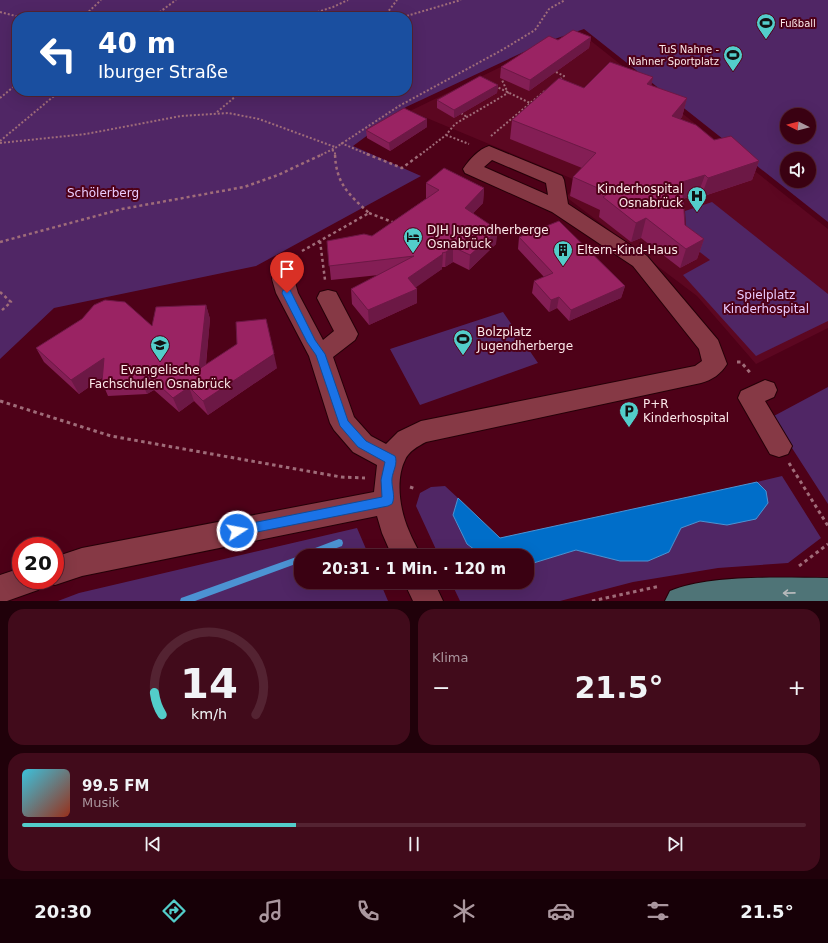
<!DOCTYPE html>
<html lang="de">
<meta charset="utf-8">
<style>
:root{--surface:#3a0112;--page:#410b1b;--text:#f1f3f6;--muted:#ab979f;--line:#542332;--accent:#53cdca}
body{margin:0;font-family:"DejaVu Sans",sans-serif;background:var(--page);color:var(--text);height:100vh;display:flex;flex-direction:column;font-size:15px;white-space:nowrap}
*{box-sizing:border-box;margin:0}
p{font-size:13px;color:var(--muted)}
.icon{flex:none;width:22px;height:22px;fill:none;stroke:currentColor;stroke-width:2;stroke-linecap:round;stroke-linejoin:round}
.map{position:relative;height:601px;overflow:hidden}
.drawer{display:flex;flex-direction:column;gap:8px;padding:8px;background:#20010a;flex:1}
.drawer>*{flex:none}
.top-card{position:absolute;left:12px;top:12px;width:400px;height:84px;border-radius:16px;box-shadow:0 4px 16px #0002,0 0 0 1px var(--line);background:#1a4fa0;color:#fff;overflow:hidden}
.needle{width:26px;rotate:276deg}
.tools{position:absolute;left:780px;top:108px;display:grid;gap:8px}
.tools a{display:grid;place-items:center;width:36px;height:36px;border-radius:50%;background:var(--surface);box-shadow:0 4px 16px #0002,0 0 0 1px var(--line);font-size:20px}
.speed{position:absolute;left:12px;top:537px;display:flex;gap:8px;font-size:20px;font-weight:700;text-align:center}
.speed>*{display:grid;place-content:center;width:52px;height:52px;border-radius:50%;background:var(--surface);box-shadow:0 4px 16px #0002,0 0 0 1px var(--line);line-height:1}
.speed .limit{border:6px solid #d22;background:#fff;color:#111}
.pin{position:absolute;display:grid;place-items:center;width:34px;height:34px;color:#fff;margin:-41px -17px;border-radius:50% 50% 50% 0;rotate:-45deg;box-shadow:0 0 4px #0007}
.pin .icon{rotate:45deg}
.me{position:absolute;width:44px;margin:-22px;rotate:79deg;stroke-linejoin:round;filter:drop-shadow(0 0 3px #0008)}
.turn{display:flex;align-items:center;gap:14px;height:84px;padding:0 20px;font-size:18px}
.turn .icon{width:52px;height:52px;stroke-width:2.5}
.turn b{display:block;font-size:28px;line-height:34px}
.big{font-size:30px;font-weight:700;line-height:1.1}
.drawer .tile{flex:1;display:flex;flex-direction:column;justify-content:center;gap:6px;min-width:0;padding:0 14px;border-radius:16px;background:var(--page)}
.drawer .dial{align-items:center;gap:0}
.dial svg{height:104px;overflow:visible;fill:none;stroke:var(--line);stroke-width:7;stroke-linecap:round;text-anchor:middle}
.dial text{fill:var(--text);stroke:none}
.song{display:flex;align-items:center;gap:12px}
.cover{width:48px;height:48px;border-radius:6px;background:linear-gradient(135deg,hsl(190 70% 55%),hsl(10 70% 35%))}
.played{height:4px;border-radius:2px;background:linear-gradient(90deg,var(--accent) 35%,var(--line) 35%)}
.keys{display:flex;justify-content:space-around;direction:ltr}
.heat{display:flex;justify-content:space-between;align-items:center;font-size:22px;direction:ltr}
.drawer .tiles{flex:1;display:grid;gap:8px;grid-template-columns:1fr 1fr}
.tile:last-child{grid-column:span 2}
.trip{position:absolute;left:294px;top:549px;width:240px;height:40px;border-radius:16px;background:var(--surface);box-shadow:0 4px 16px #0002,0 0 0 1px var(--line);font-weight:700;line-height:40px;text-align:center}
.tabs{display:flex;height:64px;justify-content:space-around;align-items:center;background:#170007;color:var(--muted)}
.tabs .icon{width:28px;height:28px}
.tabs .selected{color:var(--accent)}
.tabs b{font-size:18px;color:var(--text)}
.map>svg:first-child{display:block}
.built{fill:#5c0721}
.green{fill:#502665;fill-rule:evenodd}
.water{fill:#006ec9;stroke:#4c93d3}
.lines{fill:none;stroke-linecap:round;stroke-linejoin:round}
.stream{fill:#4c93d3;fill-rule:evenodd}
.minor-casing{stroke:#250108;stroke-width:2}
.major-casing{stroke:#250108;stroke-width:2}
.path-far2{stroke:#9f6c79;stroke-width:2;stroke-dasharray:2 2;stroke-linecap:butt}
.path-far1{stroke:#9f6c79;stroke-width:2.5;stroke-dasharray:3 3;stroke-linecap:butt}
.path{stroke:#9f6c79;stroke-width:3;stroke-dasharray:3.5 3.5;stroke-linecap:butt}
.minor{fill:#863945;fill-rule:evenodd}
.major{fill:#4f7477;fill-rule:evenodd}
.wall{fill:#841e55}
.shaded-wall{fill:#6c1845}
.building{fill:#9a2363;stroke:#6c1845}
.oneway{stroke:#b7babc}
.route{fill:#1a73e8;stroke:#114b97}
.labels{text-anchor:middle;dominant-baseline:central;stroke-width:4;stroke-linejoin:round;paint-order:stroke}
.far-poi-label{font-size:10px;fill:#fce8ea;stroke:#4e0118;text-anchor:start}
.poi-label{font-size:12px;fill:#fce8ea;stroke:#4e0118;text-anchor:start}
.park-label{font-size:12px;fill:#ebcbfe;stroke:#4e0118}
</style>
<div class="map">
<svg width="828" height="601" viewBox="0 0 828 601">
<rect width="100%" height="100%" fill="#4e0118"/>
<path class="built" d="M581,33l247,196v99l-72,36 -59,-68 -131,-99 14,-15 -170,-71 136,-66z"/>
<path class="green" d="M0,0h828v222l-244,-193 -41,14 -137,64 -53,39 68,30 -165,90 -202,42 -54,51zM17,17h390v74h-390zM787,115h22v22h-22zM787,159h22v22h-22z
M712,202l116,92v27l-72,35 -73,-81 27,-15 -23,-18 -2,-31z
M503,312l35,51 -118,42 -30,-56z
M828,387v117l-56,-87z
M782,476l39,62 -33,25 -70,5 -85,14 -73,19h-100l-9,-19h76v-17l49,-15 44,11 49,-9 12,-24 19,-7 27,4 39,-34 -9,-9z
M445,486l13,12 -5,17 14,29 16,12h-44l-23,-50 4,-13 11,-6z
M357,528l12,28h-68v26h79l8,19h-330l21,-8z"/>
<path class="water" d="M757,482l9,9 2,12 -12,16 -29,6 -27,-4 -19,7 -12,24 -21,9h-28l-44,-11 -49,15v-9h-44l-16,-12 -14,-29 5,-17 42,40z"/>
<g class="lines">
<path class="stream" d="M339,539l3,1 1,3 -1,3 -27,10h-14v6l-106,39h-15l1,-3 3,-1 118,-42v-2z"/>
<defs>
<path id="minor" d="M489,146l73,30 2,4 4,24 79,52 71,84 9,24c-6,10 -15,16 -26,19l-275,59c-8,4 -18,10 -21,18 -10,20 -5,51 4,71 3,8 8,16 12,25h-29l-10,-23 -5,-17 -295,60 -27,9 -10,-4 10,-1v-23l27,-9 292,-56 3,-27 -24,-13 -19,-22 -4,-7 -21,-67 -33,-63 -4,-14 4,-16 4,-5 7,-2 7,2 4,5 -4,16 4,14 25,47 11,-9 -17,-33 3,-6 8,-2 8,2 22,42 -3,6 -22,17 21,60 17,19 15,8 12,-12 23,-11 274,-55 7,-5 -3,-12 -66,-83 -81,-54 -87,-39 -2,-4c6,-9 16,-20 26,-23zM492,160l54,23 2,12 -64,-28z
M765,380l9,3 3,7 -3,7 -9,4 27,45 -4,8 -9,3 -9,-3 -32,-56 3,-7z
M21,568v12h22l-5,10 -31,11h-7v-26z
M404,582h30l9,19h-30z"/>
<path id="major" d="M828,578v23h-163l5,-10c41,-17 112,-13 158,-13z"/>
</defs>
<use href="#minor" class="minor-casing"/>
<use href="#major" class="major-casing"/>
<path class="path-far2" d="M0,12l20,5
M83,17l18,-17
M153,17l23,-17
M302,17l31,-10 15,-7
M384,17l13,-17
M403,17l58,-17
M556,72l8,4 -6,5
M495,86l35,17
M0,98l17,-14
M217,112l25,-21
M461,113l6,4
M446,135l23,9
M491,136l55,-46
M0,141l60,-50
M0,143l86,-9 95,-18 47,-3 31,6 76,28
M341,143l28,12
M332,150l3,2v3
M321,155l14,-7 64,-42 103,-56 33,-20 14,-21 16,-9
M420,155l26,-20 9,-11 53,-31 -6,-13"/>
<path class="path-far1" d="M367,154l35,14 19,-14
M369,213l26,10
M320,241l5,39
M0,242l122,-33 122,-22 34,-12 45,-21
M302,251l67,-38c-21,-19 -33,-30 -34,-59
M0,292l11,10 -11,10"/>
<path class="path" d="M737,362h4l11,13
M0,401l111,35 230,41 24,1
M789,463l39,63
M410,487l6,2
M799,566l29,-22
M592,601l68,-15"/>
<use href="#minor" class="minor"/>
<use href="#major" class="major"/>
</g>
<path class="wall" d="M591,37l-2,11 -60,43 -29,-13 1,-11z
M653,77l-2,9 36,12 -5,19 -2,2 34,21 45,21 -7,19 -51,17 -3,-3 -15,5 2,26 19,14 -7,20 -17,9 -39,-30 -10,4 -32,-25 1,-7 -30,-14 3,-19 9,-9 -72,-29 2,-19 72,-32z
M498,85l-1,8 -43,25 -17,-10v-8z
M427,127l-37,24 -23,-13 -1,-8z
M426,183l58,5 -1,15 -10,10 23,31 -27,26 -16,-8 -8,5h-3v2l-27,18 2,2v14l-48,22 -17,-21 -1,-15 28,-14 -48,5 -4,-39 45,-5 55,-38h-1z
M519,237l106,49 -4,12 -52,23 -12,-13 -8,4 -17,-19 2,-12 10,-4 -26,-28z
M206,305l4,14 -4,46 71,3 -69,47 -14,-14 -15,11 -25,-22 -7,4 -39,2 -6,-14v-4l-23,16 -35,-32 -8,-14 46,-29 70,7z"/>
<path class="shaded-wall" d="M591,37l-2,11 -60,43 1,-11z
M653,77l-4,19 -2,-12z
M498,85l-1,8 -43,25v-8z
M687,98l-5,19 -15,18 5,-19z
M427,119v8l-37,24 -1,-8z
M759,161l-7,19 -51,17 7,-19z
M705,175l-7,19 -22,7 6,-19z
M484,188l-1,15 -19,20 1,-15z
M646,218l-5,20 -10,4 5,-19z
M498,230l-2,14 -27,26 1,-15z
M704,239l-7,20 -17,9 6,-19z
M453,247v15l-8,5 1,-15z
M443,254l-1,15 -34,24v-15z
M625,286l-4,12 -52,23 2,-11z
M417,289v14l-48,22 -1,-15z
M559,297l-2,11 -8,4 2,-12z
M206,305l4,14 -6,64 -5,-14z
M274,354l3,14 -69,47 -5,-14z
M104,358l6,14 -31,22 -8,-14z
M148,375l6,15 -7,4 -6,-14z
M189,387l5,14 -15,11 -6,-14z"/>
<path class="building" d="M573,30l18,7 -61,43 -29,-13 48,-31 9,4z
M610,62l43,15 -6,7 40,14 -15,18 24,9 18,15 17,-4 28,25 -51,17 -3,-3 -23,7 3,43 19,14 -18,10 -40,-31 -10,5 -33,-26 6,-4 -36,-16 23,-24 -84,-33 47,-42 25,10z
M480,76l18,9 -44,25 -17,-10z
M404,108l23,11 -38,24 -23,-13z
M444,168l40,20 -19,20 33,22 -28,25 -17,-8 -7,5 -4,1 1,1 -35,24 9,11 -49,21 -17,-21 63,-33 -85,10 -2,-25 37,-7 8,2 67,-46 -13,-7z
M559,221l66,65 -54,24 -12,-13 -8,3 -17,-19 19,-8 -34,-36z
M105,300l20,2 27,24 4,-19 50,-2 -7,64 38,-25 -1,-22 30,-3 8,35 -71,47 -14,-14 -16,11 -25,-23 -7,5 -39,2 2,-24 -33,22 -35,-32 46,-29 12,-14z"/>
<defs><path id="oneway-shaft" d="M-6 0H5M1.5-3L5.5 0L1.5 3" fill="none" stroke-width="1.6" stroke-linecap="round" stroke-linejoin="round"/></defs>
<use class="oneway" href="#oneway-shaft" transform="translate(789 593) rotate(179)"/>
<path class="route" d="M283,290h7l25,50 10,14 23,67 18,20 29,15c3,7 -2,15 -3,22 -1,9 4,18 0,26l-4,2 -151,30 -4,-1 -1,-4 1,-4 4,-1 145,-29 -1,-17 4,-18 -27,-15 -18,-21 -24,-71 -9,-13 -25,-49z"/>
<defs>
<symbol id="stadium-pin" viewBox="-11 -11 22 30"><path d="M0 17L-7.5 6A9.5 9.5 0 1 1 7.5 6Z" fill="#53cdca" stroke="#4e0118"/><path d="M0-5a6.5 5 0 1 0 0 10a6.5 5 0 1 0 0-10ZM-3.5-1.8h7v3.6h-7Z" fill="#111"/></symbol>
<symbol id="hospital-pin" viewBox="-11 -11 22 30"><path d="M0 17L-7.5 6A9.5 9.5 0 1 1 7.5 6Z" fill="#53cdca" stroke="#4e0118"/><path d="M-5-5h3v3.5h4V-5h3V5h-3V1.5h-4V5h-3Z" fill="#111"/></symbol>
<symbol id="hotel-pin" viewBox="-11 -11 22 30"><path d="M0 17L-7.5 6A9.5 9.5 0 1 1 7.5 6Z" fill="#53cdca" stroke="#4e0118"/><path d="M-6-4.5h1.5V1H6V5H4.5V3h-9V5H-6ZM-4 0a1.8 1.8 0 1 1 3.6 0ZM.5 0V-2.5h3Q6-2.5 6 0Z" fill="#111"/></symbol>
<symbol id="building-pin" viewBox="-11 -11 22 30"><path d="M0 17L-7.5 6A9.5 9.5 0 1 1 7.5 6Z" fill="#53cdca" stroke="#4e0118"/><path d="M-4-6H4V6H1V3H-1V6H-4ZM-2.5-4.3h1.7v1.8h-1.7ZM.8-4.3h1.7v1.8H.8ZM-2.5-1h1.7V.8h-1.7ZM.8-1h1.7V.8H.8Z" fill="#111"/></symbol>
<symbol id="school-pin" viewBox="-11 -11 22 30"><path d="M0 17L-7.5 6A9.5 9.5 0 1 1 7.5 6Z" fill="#53cdca" stroke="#4e0118"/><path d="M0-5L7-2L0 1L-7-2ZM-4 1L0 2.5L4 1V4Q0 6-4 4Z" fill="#111"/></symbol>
<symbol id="parking-pin" viewBox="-11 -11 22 30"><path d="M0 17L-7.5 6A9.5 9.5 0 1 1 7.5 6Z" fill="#53cdca" stroke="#4e0118"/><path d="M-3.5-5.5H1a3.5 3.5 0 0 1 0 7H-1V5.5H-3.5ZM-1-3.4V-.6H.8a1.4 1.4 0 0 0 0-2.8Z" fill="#111"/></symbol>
</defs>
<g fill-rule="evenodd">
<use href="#stadium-pin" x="755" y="12" width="22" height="30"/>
<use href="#stadium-pin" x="722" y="44" width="22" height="30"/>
<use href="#hospital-pin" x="686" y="185" width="22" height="30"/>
<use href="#hotel-pin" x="402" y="226" width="22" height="30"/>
<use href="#building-pin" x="552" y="239" width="22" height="30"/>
<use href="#stadium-pin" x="452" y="328" width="22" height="30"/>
<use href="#school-pin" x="149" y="334" width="22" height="30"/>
<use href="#parking-pin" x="618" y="400" width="22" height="30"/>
</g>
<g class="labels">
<g class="far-poi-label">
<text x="780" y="23">Fußball</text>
<text x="719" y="49" text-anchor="end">TuS Nahne -<tspan x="719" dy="12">Nahner Sportplatz</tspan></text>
</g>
<g class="poi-label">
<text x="683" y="189" text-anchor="end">Kinderhospital<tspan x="683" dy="14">Osnabrück</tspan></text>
<text x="427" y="230">DJH Jugendherberge<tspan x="427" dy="14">Osnabrück</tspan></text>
<text x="577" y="250">Eltern-Kind-Haus</text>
<text x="477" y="332">Bolzplatz<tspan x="477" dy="14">Jugendherberge</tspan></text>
<text x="160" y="370" text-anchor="middle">Evangelische<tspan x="160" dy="14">Fachschulen Osnabrück</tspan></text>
<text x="643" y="404">P+R<tspan x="643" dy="14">Kinderhospital</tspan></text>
</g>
<g class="park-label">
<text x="103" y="193">Schölerberg</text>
<text x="766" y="295">Spielplatz<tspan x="766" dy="14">Kinderhospital</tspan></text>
</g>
</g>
</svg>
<div class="tools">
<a><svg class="needle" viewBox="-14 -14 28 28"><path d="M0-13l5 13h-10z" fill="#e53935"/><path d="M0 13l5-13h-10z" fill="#ab979f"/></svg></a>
<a><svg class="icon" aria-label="sound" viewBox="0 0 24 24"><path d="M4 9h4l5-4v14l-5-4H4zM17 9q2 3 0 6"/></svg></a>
</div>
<div class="speed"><div class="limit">20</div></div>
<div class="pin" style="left:287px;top:293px;background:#d93025"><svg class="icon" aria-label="arrive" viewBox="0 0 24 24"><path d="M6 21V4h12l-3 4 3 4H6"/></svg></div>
<svg class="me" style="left:237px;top:531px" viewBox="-20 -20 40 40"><circle r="17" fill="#1a73e8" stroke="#fff" stroke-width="3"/><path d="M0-11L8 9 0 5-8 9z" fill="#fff"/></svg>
<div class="trip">20:31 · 1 Min. · 120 m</div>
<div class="top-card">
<div class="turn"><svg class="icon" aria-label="left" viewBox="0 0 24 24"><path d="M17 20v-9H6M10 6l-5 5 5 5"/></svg><div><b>40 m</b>Iburger Straße</div></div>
</div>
</div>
<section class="drawer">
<div class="tiles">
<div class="tile dial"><svg viewBox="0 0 100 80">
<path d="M14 69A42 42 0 1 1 86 69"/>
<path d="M14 69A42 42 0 0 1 8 52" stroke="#53cdca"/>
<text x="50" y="56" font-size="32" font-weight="700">14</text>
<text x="50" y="72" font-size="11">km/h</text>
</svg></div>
<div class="tile"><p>Klima</p>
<div class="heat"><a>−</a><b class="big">21.5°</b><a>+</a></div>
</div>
<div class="tile">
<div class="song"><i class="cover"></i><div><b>99.5 FM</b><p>Musik</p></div></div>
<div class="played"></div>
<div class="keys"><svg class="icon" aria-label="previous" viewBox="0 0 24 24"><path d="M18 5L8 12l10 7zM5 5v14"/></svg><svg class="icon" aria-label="pause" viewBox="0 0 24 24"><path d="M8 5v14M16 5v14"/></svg><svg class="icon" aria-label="next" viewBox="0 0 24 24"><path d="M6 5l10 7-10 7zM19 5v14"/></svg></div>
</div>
</div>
</section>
<nav class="tabs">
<b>20:30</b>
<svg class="icon selected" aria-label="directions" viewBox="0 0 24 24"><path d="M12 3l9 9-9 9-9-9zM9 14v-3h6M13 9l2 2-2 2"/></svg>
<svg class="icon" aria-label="music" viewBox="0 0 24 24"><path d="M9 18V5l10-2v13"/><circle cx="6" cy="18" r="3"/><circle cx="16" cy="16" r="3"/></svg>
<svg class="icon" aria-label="phone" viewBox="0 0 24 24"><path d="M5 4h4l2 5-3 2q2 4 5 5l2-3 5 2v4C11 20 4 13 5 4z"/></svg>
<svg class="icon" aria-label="climate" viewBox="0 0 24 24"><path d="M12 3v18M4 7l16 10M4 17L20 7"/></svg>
<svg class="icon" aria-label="car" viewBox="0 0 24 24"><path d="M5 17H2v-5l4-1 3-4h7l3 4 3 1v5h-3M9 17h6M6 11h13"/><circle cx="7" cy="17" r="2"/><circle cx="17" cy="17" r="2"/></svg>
<svg class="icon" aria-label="filters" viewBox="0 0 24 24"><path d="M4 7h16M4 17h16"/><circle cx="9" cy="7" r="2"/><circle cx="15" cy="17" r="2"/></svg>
<b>21.5°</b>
</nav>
